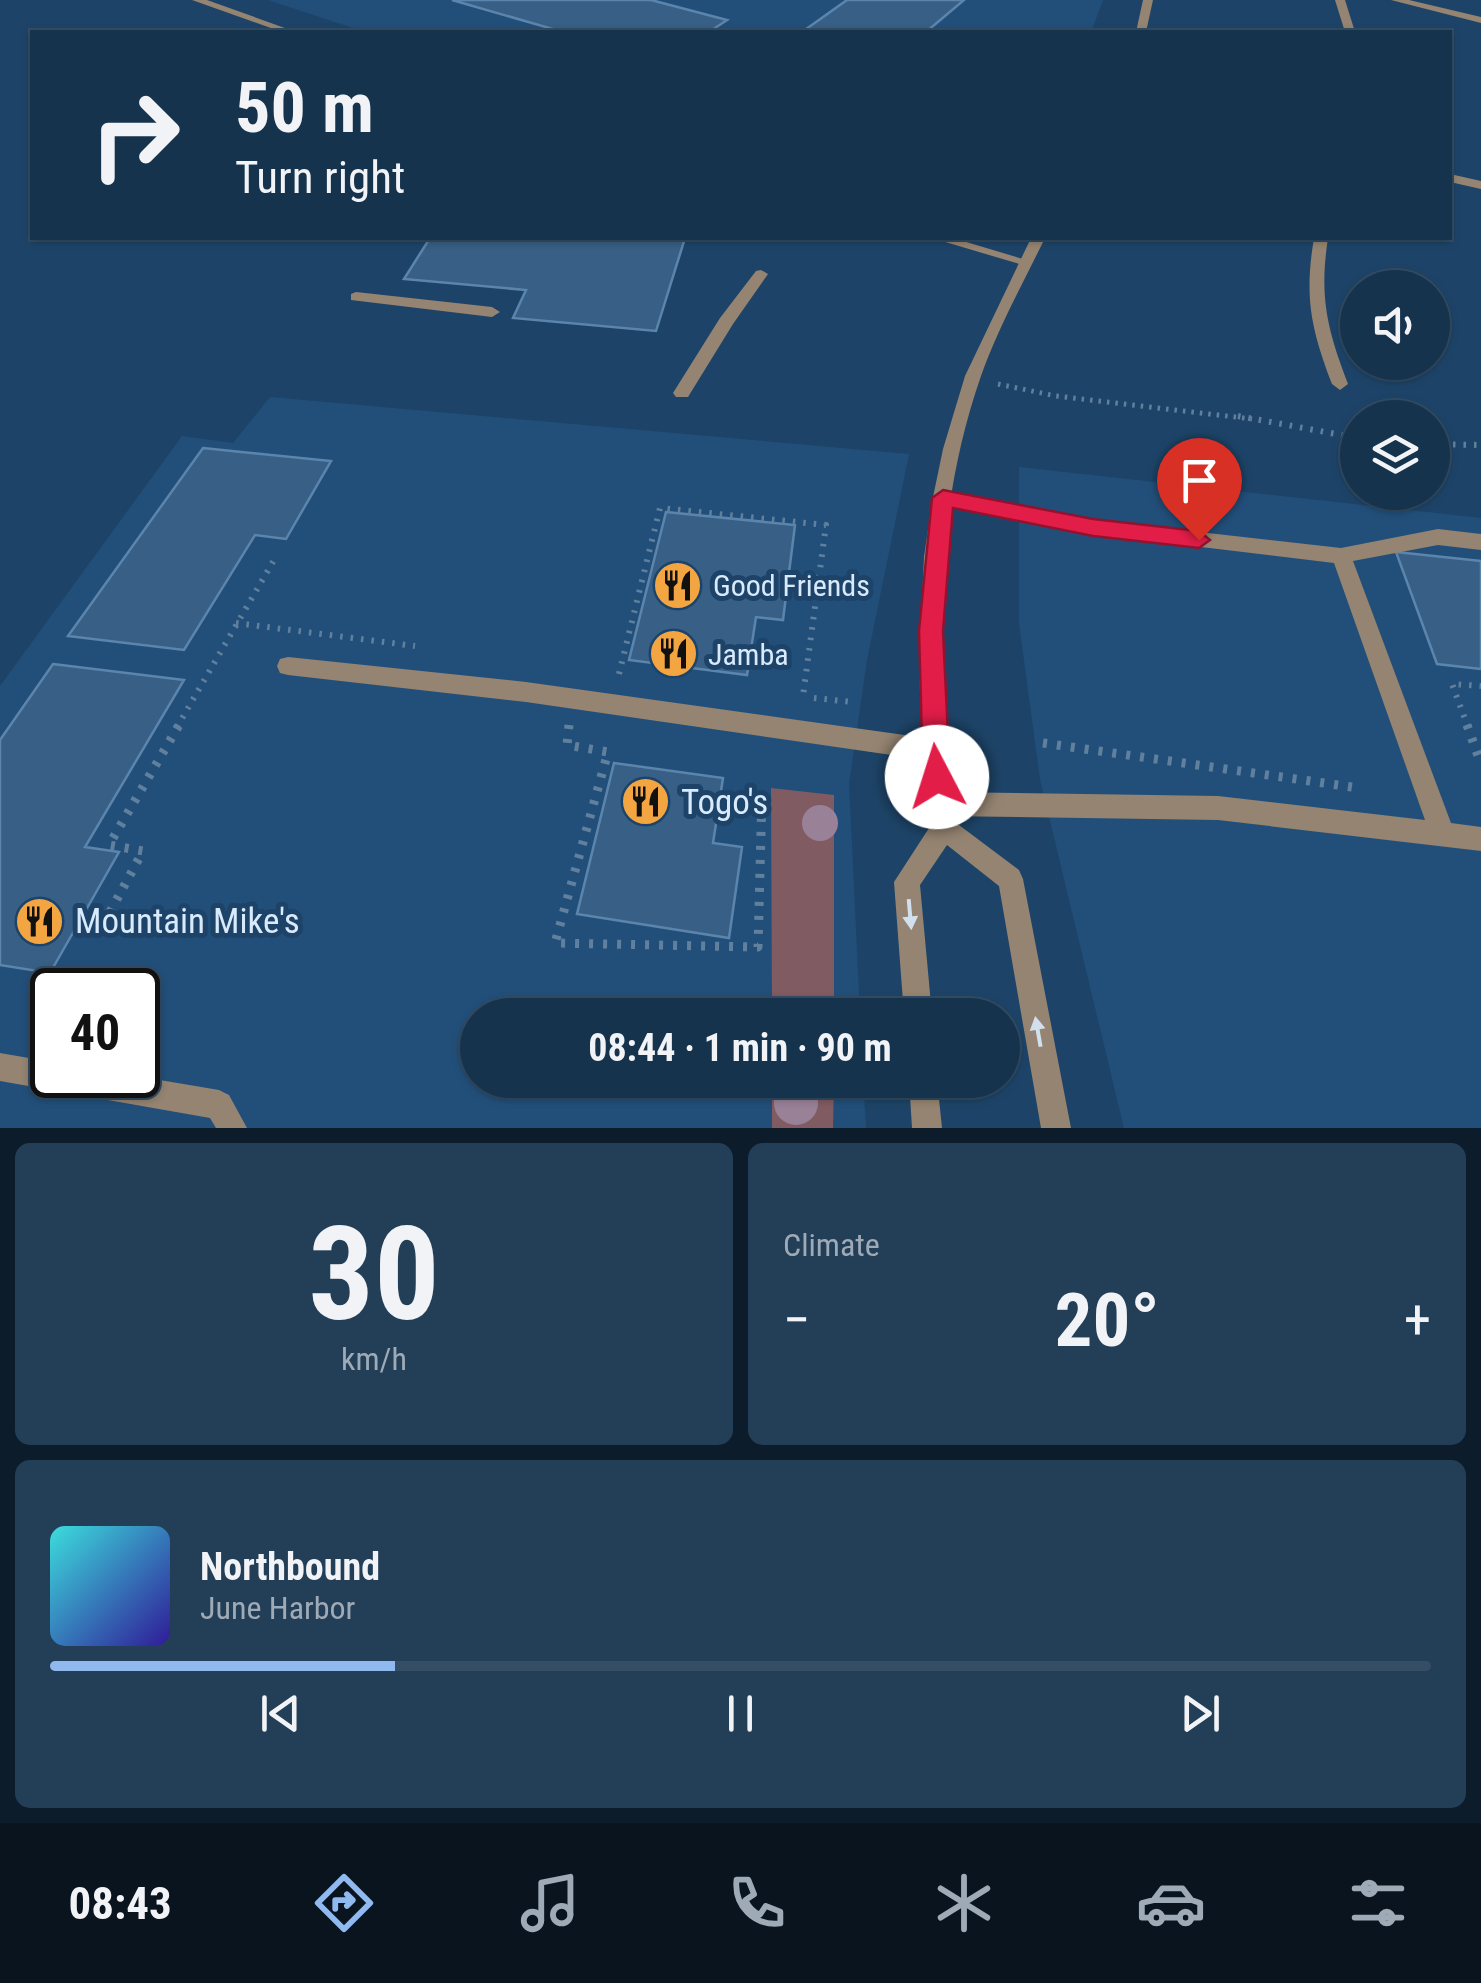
<!DOCTYPE html>
<meta charset="utf-8">
<style>
:root{--surface:#16334e;--page:#233f58;--text:#f1f3f6;--muted:#9eaab6;--line:#354e66;--accent:#90b9f0}
body{margin:0;font-family:"Roboto Condensed",sans-serif;background:var(--page);color:var(--text);height:100vh;display:flex;flex-direction:column;font-size:38px;white-space:nowrap}
*{box-sizing:border-box;margin:0}
p{font-size:32px;color:var(--muted)}
.icon{flex:none;width:55px;height:55px;fill:none;stroke:currentColor;stroke-width:2;stroke-linecap:round;stroke-linejoin:round}
.map{position:relative;height:1128px;overflow:hidden}
.details{display:flex;flex-direction:column;gap:15px;padding:15px;background:#0c1c2b;flex:1}
.details>*{flex:none}
.banner{position:absolute;left:30px;top:30px;width:1422px;height:210px;border-radius:0px;box-shadow:0 2px 8px #0004,0 0 0 2px var(--line);background:#16334e;color:var(--text);overflow:hidden}
.fabs{position:absolute;left:1340px;top:270px;display:grid;gap:20px}
.fabs a{display:grid;place-items:center;width:110px;height:110px;border-radius:50%;background:var(--surface);box-shadow:0 2px 8px #0004,0 0 0 2px var(--line);font-size:50px}
.speed{position:absolute;left:30px;top:968px;display:flex;gap:20px;font-size:50px;font-weight:700;text-align:center}
.speed>*{display:grid;place-content:center;width:130px;height:130px;border-radius:50%;background:var(--surface);box-shadow:0 2px 8px #0004,0 0 0 2px var(--line);line-height:1}
.speed .limit{border:5px solid #111;border-radius:15px;background:#fff;color:#111}
.pin{position:absolute;display:grid;place-items:center;width:85px;height:85px;color:#fff;margin:-102px -42px;border-radius:50% 50% 50% 0;rotate:-45deg;box-shadow:0 0 10px #0007}
.pin .icon{rotate:45deg}
.me{position:absolute;width:110px;margin:-55px;rotate:355deg;stroke-linejoin:round;filter:drop-shadow(0 0 8px #0008)}
.turn{display:flex;align-items:center;gap:35px;height:210px;padding:0 40px;font-size:45px}
.turn .icon{width:130px;height:130px;stroke-width:2.5}
.turn b{display:block;font-size:70px;line-height:85px}
.big{font-size:75px;font-weight:700;line-height:1.1}
.details .widget{flex:1;display:flex;flex-direction:column;justify-content:center;gap:15px;min-width:0;padding:0 35px;border-radius:15px;background:var(--page)}
.details .dial{align-items:center;gap:0}
.dial b{font-size:130px;line-height:1}
.song{display:flex;align-items:center;gap:30px}
.cover{width:120px;height:120px;border-radius:15px;background:linear-gradient(135deg,hsl(180 70% 55%),hsl(250 70% 35%))}
.played{height:10px;border-radius:5px;background:linear-gradient(90deg,var(--accent) 25%,var(--line) 25%)}
.keys{display:flex;justify-content:space-around;direction:ltr}
.heat{display:flex;justify-content:space-between;align-items:center;font-size:55px;direction:ltr}
.details .tiles{flex:1;display:grid;gap:15px;grid-template-columns:1fr 1fr}
.widget:last-child{grid-column:span 2}
.trip{position:absolute;left:460px;top:998px;width:560px;height:100px;border-radius:50px;background:var(--surface);box-shadow:0 2px 8px #0004,0 0 0 2px var(--line);font-weight:700;line-height:100px;text-align:center}
.tabs{display:flex;height:160px;justify-content:space-around;align-items:center;background:#09141f;color:var(--muted)}
.tabs .icon{width:70px;height:70px}
.tabs .current{color:var(--accent)}
.tabs b{font-size:45px;color:var(--text)}
.map>svg:first-child{display:block}
.built{fill:#224f79;fill-rule:evenodd}
.green{fill:#805b61}
.building{fill:#385f85;stroke:#5c85ad;stroke-width:2.5}
.lines{fill:none;stroke-linecap:round;stroke-linejoin:round}
.path-far2{stroke:#61809d;stroke-width:5;stroke-dasharray:2.5 6;stroke-linecap:butt}
.path-far1{stroke:#61809d;stroke-width:6;stroke-dasharray:2.5 8;stroke-linecap:butt}
.path{stroke:#61809d;stroke-width:9;stroke-dasharray:4 10;stroke-linecap:butt}
.service{fill:#958471;fill-rule:evenodd}
.minor{fill:#958471;fill-rule:evenodd}
.tertiary{fill:#958471;fill-rule:evenodd}
.tree{fill:#998298}
.oneway{fill:#d2e0ee}
.route{fill:#e11d48;stroke:#92132f;stroke-width:2.5}
.labels{text-anchor:middle;dominant-baseline:central;stroke-width:10;stroke-linejoin:round;paint-order:stroke}
.poi-label{font-size:30px;fill:#d9eafc;stroke:#1d4468;text-anchor:start}
.near-poi-label{font-size:35px;fill:#d9eafc;stroke:#1d4468;text-anchor:start}
</style>
<div class="map">
<svg width="1481" height="1128" viewBox="0 0 1481 1128">
<rect width="100%" height="100%" fill="#1d4468"/>
<path class="built" d="M268,0h835l-12,32h-726z
M270,397l639,57 -42,206 -18,124 11,231h-382v65h385l3,48h-866v-442l182,-250 51,7zM52,990h86v85h-86z
M1019,467l462,51v610h-357l-84,-349 -21,-156z"/>
<path class="green" d="M771,788l63,7v220h-62z
M772,1080h62l-1,48h-61z"/>
<path class="building" d="M452,0h199l76,20 -18,12h-146z
M847,0h117l-38,32h-124z
M430,238h255l-29,93 -143,-13 13,-28 -122,-11z
M203,448l128,13 -45,78 -31,-4 -71,115 -116,-14z
M666,512l129,13 -12,95 -27,-3 -9,58 -118,-15z
M1396,552l85,9v108l-44,-5z
M53,664l131,16 -99,167 34,5 -69,121 -50,-8v-225z
M614,763l109,15 -10,65 29,4 -13,91 -152,-24z"/>
<g class="lines">
<path class="path-far2" d="M998,384l58,12 196,23"/>
<path class="path-far1" d="M1238,416l120,22
M1432,444l49,1
M236,623l179,23
M619,674l41,-166 166,17 -23,171
M814,698l39,4
M177,727l97,-167
M1468,727l-16,-43 29,2"/>
<path class="path" d="M569,725l-2,20 41,7 -53,191 203,4 4,-153
M1467,725l14,39
M1043,743l316,45
M110,912l33,-61 -34,-6 70,-120"/>
<path class="service" d="M761,270l7,4 -35,50 -45,73h-12l-3,-4 47,-75 36,-47z
M356,292l136,15 8,5 -8,5 -141,-17v-6z
M943,491l150,29 248,28 97,-19 43,5v16l-43,-5 -85,16 98,262 30,4v24l-263,-31 -277,-4 -9,-4 -3,-8 3,-8 9,-4 277,4 207,24 -91,-257 -241,-29 -157,-31 -2,-5z
M288,657l238,25 407,57 8,3 4,8 -4,8 -8,3 -407,-59 -238,-27 -8,-2 -3,-7 3,-7z
M0,1053l52,9v13h78l89,15 10,5 18,33h-31l-6,-10 -210,-37z"/>
<path class="minor" d="M192,0h15l89,32h-14z
M1335,0h10l10,32h-10z
M1391,0h18l72,17v6z
M1450,174l31,7v8l-31,-7z
M932,238h21l80,24 -7,4z
M1314,238h14c-9,59 -1,91 20,146l-8,6 -8,-6c-21,-55 -28,-87 -18,-146z"/>
<path class="tertiary" d="M1143,0h10l-7,32h-10z
M1031,238h14c-22,45 -47,90 -64,138 -50,143 -47,298 -26,446l64,48 4,9 48,249h-30l-42,-242 -52,-41 -27,40 12,130h-28l-10,-133 37,-57 -10,-104 -2,-55 5,-109 8,-55 11,-53 22,-73z
M909,1080h28l5,48h-30z"/>
</g>
<g class="tree">
<circle cx="820" cy="823" r="18"/>
<circle cx="796" cy="1103" r="22"/>
</g>
<defs><path id="oneway-solid" d="M-6-.8H1V-3.2L6.5 0L1 3.2V.8H-6Z" transform="scale(2.5)"/></defs>
<g class="oneway">
<use href="#oneway-solid" transform="translate(910 914) rotate(85)"/>
<use href="#oneway-solid" transform="translate(1038 1032) rotate(-100)"/>
</g>
<path class="route" d="M943,490l150,29 106,12 11,9 -11,8 -106,-12 -140,-28 -10,123 7,146 -4,9 -9,4 -10,-4 -4,-9 -4,-146 13,-133z"/>
<defs>
<symbol id="restaurant-disc" viewBox="-11 -11 22 22"><circle r="9.5" fill="#f2a541" stroke="#1d4468"/><path d="M-5-6h1v4h1v-4h1v4h1v-4h1v5L-1.5 .5V6h-2V.5L-5-1ZM5-6V6H3V1.5H1.5Q1.5-4 5-6Z" fill="#111"/></symbol>
</defs>
<g fill-rule="evenodd">
<use href="#restaurant-disc" x="650" y="558" width="55" height="55"/>
<use href="#restaurant-disc" x="646" y="626" width="55" height="55"/>
<use href="#restaurant-disc" x="618" y="774" width="55" height="55"/>
<use href="#restaurant-disc" x="12" y="894" width="55" height="55"/>
</g>
<g class="labels">
<g class="poi-label">
<text x="713" y="585">Good Friends</text>
<text x="708" y="654">Jamba</text>
</g>
<g class="near-poi-label">
<text x="681" y="802">Togo's</text>
<text x="75" y="921">Mountain Mike's</text>
</g>
</g>
</svg>
<div class="fabs">
<a><svg class="icon" aria-label="sound" viewBox="0 0 24 24"><path d="M4 9h4l5-4v14l-5-4H4zM17 9q2 3 0 6"/></svg></a>
<a><svg class="icon" aria-label="layers" viewBox="0 0 24 24"><path d="M12 4l9 5-9 5-9-5zM3 14l9 5 9-5"/></svg></a>
</div>
<div class="speed"><div class="limit">40</div></div>
<div class="pin" style="left:1199px;top:540px;background:#d93025"><svg class="icon" aria-label="arrive" viewBox="0 0 24 24"><path d="M6 21V4h12l-3 4 3 4H6"/></svg></div>
<svg class="me" style="left:937px;top:777px" viewBox="-20 -20 40 40"><circle r="19" fill="#fff"/><path d="M0-13L10 11 0 6-10 11z" fill="#e11d48"/></svg>
<div class="trip">08:44 · 1 min · 90 m</div>
<div class="banner">
<div class="turn"><svg class="icon" aria-label="right" viewBox="0 0 24 24"><path d="M7 20v-9h11M14 6l5 5-5 5"/></svg><div><b>50 m</b>Turn right</div></div>
</div>
</div>
<section class="details">
<div class="tiles">
<div class="widget dial"><b>30</b><p>km/h</p></div>
<div class="widget"><p>Climate</p>
<div class="heat"><a>−</a><b class="big">20°</b><a>+</a></div>
</div>
<div class="widget">
<div class="song"><i class="cover"></i><div><b>Northbound</b><p>June Harbor</p></div></div>
<div class="played"></div>
<div class="keys"><svg class="icon" aria-label="previous" viewBox="0 0 24 24"><path d="M18 5L8 12l10 7zM5 5v14"/></svg><svg class="icon" aria-label="pause" viewBox="0 0 24 24"><path d="M8 5v14M16 5v14"/></svg><svg class="icon" aria-label="next" viewBox="0 0 24 24"><path d="M6 5l10 7-10 7zM19 5v14"/></svg></div>
</div>
</div>
</section>
<nav class="tabs">
<b>08:43</b>
<svg class="icon current" aria-label="directions" viewBox="0 0 24 24"><path d="M12 3l9 9-9 9-9-9zM9 14v-3h6M13 9l2 2-2 2"/></svg>
<svg class="icon" aria-label="music" viewBox="0 0 24 24"><path d="M9 18V5l10-2v13"/><circle cx="6" cy="18" r="3"/><circle cx="16" cy="16" r="3"/></svg>
<svg class="icon" aria-label="phone" viewBox="0 0 24 24"><path d="M5 4h4l2 5-3 2q2 4 5 5l2-3 5 2v4C11 20 4 13 5 4z"/></svg>
<svg class="icon" aria-label="climate" viewBox="0 0 24 24"><path d="M12 3v18M4 7l16 10M4 17L20 7"/></svg>
<svg class="icon" aria-label="car" viewBox="0 0 24 24"><path d="M5 17H2v-5l4-1 3-4h7l3 4 3 1v5h-3M9 17h6M6 11h13"/><circle cx="7" cy="17" r="2"/><circle cx="17" cy="17" r="2"/></svg>
<svg class="icon" aria-label="filters" viewBox="0 0 24 24"><path d="M4 7h16M4 17h16"/><circle cx="9" cy="7" r="2"/><circle cx="15" cy="17" r="2"/></svg>
</nav>
